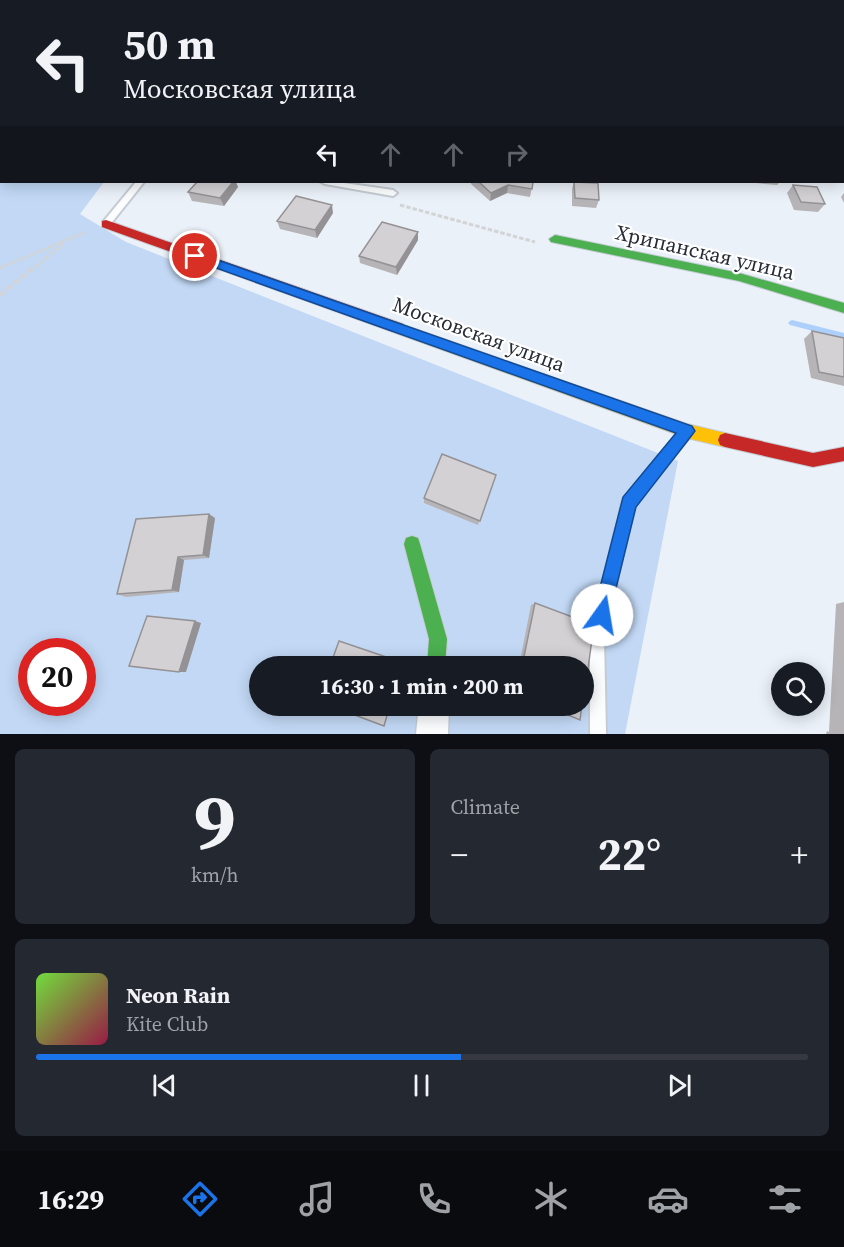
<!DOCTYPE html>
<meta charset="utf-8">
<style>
:root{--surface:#171b24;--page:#242831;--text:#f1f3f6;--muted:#9ea1a6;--line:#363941;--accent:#1a73e8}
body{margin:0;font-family:"Source Serif 4",serif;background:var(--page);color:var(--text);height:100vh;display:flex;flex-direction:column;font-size:22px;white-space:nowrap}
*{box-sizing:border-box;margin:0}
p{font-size:20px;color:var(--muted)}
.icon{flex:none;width:33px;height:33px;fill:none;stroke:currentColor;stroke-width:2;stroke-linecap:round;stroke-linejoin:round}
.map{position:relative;height:734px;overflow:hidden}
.panel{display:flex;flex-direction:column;gap:15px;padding:15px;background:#0d0f14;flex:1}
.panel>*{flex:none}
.top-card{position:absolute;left:0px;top:0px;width:844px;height:183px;box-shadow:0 3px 15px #0003;background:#171b24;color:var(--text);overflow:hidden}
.buttons{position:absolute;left:771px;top:662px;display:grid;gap:12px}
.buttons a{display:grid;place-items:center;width:54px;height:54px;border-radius:50%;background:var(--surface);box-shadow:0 3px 15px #0003;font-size:30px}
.speed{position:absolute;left:18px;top:638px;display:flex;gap:12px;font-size:30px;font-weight:700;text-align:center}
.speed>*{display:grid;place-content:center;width:78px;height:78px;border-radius:50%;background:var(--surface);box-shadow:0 3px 15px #0003;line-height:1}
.speed .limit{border:9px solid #d22;background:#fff;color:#111}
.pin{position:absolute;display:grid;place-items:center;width:51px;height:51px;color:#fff;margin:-26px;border:3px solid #fff;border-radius:50%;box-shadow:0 2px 6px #0007}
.me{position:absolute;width:66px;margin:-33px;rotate:13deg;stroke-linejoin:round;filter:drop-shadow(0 0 4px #0008)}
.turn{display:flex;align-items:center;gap:21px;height:126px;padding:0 24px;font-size:27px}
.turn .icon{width:78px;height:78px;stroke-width:2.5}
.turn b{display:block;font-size:42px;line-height:51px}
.lanes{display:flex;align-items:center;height:57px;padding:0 24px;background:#0003;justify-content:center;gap:30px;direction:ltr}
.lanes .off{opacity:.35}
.big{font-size:45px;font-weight:700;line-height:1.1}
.panel .widget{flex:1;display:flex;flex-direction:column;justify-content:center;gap:9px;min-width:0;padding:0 21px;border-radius:9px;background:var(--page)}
.panel .dial{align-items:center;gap:0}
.dial b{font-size:78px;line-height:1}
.song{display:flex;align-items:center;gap:18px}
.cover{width:72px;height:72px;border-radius:9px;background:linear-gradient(135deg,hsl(100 70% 55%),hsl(340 70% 35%))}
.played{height:6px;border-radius:3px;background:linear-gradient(90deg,var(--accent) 55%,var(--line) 55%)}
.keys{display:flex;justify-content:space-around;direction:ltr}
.heat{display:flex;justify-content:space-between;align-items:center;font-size:33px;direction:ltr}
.panel .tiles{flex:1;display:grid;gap:15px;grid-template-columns:1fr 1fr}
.widget:last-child{grid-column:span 2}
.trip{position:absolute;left:249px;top:656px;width:345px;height:60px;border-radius:30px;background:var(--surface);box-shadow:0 3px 15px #0003;font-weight:700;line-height:60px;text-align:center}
.dock{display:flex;height:96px;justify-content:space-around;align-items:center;background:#090b0e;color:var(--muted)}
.dock .icon{width:42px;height:42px}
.dock .on{color:var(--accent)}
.dock b{font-size:27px;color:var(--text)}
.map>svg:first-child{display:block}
.green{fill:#d6e5f9}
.forest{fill:#c2d8f5;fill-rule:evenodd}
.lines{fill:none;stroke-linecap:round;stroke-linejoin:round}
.stream{fill:#accffb;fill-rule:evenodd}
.river{fill:#accffb;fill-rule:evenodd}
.lane-casing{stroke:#c5ccd4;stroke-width:4}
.street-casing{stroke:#c5ccd4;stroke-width:3}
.fast-casing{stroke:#c5ccd4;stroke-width:2}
.slow-casing{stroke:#c5ccd4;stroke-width:2}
.jam-casing{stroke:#c5ccd4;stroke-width:2}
.path-far1{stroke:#d2d4d6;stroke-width:3;stroke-dasharray:4.5 2;stroke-linecap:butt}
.path{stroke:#d2d4d6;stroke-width:4;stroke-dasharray:6 3;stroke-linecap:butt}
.lane{fill:#fcfdfe;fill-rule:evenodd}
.street{fill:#fcfdfe;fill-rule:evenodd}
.fast{fill:#4caf50;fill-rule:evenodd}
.slow{fill:#ffc107;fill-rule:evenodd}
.jam{fill:#c62828;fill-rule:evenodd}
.wall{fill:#b6b4b6}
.shaded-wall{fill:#949294}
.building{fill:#d4d1d4;stroke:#949294;stroke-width:1.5}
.route{fill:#1a73e8;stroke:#114b97;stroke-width:1.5}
.labels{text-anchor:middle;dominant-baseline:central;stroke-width:4.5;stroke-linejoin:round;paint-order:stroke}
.street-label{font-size:21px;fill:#252c35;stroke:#fff}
</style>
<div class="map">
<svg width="844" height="734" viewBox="0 0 844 734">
<rect width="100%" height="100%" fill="#ebf1f9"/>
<path class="green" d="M0,0h844v69l-1,-67h-841l-2,49z"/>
<path class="forest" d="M0,133l2,49h102l-24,32 46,28 552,219 -53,273h-625zM32,651h50v51h-50zM260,666h324v39h-324z"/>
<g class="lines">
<path class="stream" d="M779,0h4v2h-4z
M792,320l52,13v6l-54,-14 -2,-2 2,-2z"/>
<path class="river" d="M0,49h2v16h-2z
M843,73h1v16h-1z"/>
<defs>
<path id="lane" d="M136,182h8l-35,44h-6v-4z
M321,182h16l56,8 4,3 -4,3 -68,-12z
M687,426l4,1 2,4 -2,4 -57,71 -30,131 2,97h-16v-97l32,-134 2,-4 59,-72z"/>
<path id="street" d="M419,705h30l-1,29h-32z"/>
<path id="fast" d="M555,235l184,38 105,30v10l-105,-32 -188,-39 -2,-3z
M412,536l6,2 2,6 27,95 -2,27h-18l2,-27 -25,-95 2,-6z"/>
<path id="slow" d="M398,323l289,101 38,9 5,2 2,5 -2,5 -5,2 -38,-9 -294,-106 -1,-4z"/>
<path id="jam" d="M106,220l297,104 1,4 -1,4h-10l-291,-105v-6z
M725,433l88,20 31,-6v14l-31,6 -88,-20 -5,-2 -2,-5 2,-5z"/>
</defs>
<use href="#lane" class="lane-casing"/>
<use href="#street" class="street-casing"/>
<use href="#fast" class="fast-casing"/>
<use href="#slow" class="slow-casing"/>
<use href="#jam" class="jam-casing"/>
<path class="path-far1" d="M400,205l135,37
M0,268l86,-36
M30,271l33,-27"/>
<path class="path" d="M0,295l32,-26"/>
<use href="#lane" class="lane"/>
<use href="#street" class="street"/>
<use href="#fast" class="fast"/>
<use href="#slow" class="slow"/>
<use href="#jam" class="jam"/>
</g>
<path class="wall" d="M471,182h62l-3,15 -23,-4 -17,8 -19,-17z
M574,182l25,18 -3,8 -24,-2v-17z
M743,182h37l-3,3z
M793,185l32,19 -7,8 -24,-2 -7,-17z
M238,187l-14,19 -32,-5 -4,-9z
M844,193v10l-3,-6z
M333,213l-16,25 -37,-9 -3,-8z
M418,232v8l-21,35 -37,-12 -1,-7z
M812,331l32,7v48l-33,-8 -7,-39z
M496,475l-18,50 -54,-22v-5z
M215,518l-6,40 -25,2 -5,32 -53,5 -9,-3z
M844,602v132h-18l1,-3 2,1 7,-128z
M535,603l49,63h-65l12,-61z"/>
<path class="shaded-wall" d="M233,182h3l2,5 -14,19 -4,-8z
M508,185l-1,8 -17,8 1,-8z
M332,205l1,8 -16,25 -2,-8z
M418,232v8l-21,35 -1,-8z
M209,514l6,4 -6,40 -6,-3z
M178,557l6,3 -5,32 -7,-2z
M195,621l6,2 -15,49h-7z"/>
<path class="building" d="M843,154h1v18h-1z
M197,182h36l-13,16 -32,-6z
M479,182h54l-1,7 -24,-4 -17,8z
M574,182l24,1 1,17 -24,-2z
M793,185l24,2 8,17 -24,-2z
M296,196l36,9 -17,25 -38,-9z
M382,222l36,10 -22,35 -37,-11z
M812,331l32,7v39l-25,-5z
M442,454l54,21 -16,46 -56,-23z
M209,514l-6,41 -25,2 -6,33 -55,4 19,-75z
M535,603l59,22 -10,72v-31h-62z
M147,616l48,5 -16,51 -50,-6z
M339,641l62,21 -1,4h-70z
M328,705h62l-6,21z
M544,705h38l-2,15z"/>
<path class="route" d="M195,252l497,174 3,5 -3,4 -56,72 -28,114 -6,3 -7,-3 -2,-6 30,-118 53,-64 -485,-174v-6z"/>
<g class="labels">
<g class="street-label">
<text transform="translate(705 252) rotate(13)">Хрипанская улица</text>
<text transform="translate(479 334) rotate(20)">Московская улица</text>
</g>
</g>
</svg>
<div class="buttons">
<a><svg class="icon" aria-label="search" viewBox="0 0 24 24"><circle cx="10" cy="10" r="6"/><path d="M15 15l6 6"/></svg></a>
</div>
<div class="speed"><div class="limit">20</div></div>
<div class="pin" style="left:195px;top:256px;background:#d93025"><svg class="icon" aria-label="arrive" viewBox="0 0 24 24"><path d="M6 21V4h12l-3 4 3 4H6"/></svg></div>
<svg class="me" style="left:602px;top:615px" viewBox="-20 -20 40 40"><circle r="19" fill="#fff"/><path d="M0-13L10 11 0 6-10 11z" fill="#1a73e8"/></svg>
<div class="trip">16:30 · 1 min · 200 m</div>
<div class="top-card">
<div class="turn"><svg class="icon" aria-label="left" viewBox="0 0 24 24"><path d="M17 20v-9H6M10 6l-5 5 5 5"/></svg><div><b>50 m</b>Московская улица</div></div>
<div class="lanes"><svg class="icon" aria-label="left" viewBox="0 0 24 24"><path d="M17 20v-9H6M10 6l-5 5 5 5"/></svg><svg class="icon off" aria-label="ahead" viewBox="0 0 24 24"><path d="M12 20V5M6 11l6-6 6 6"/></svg><svg class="icon off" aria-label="ahead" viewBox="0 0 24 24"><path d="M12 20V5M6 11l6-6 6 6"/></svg><svg class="icon off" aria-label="right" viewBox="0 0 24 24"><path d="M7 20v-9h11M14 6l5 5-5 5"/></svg></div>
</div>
</div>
<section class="panel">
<div class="tiles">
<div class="widget dial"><b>9</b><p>km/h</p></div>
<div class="widget"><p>Climate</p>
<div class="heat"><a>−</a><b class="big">22°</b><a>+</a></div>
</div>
<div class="widget">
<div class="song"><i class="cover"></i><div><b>Neon Rain</b><p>Kite Club</p></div></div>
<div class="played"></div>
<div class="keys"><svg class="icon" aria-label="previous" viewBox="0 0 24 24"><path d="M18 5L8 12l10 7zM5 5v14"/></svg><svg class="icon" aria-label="pause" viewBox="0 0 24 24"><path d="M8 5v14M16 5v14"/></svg><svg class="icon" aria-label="next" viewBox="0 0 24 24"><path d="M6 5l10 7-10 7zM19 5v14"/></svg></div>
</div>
</div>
</section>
<nav class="dock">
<b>16:29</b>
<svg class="icon on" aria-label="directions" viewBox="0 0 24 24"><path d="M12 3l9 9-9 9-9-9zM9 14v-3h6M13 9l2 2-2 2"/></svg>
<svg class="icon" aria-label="music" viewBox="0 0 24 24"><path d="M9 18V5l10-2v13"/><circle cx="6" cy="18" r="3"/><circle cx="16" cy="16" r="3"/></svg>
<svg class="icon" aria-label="phone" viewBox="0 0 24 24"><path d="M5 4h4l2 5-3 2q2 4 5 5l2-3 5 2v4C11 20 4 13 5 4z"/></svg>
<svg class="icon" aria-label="climate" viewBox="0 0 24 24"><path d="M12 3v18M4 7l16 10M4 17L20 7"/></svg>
<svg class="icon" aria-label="car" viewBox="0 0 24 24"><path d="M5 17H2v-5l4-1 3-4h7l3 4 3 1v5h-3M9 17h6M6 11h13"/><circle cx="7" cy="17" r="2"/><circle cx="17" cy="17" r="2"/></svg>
<svg class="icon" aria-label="filters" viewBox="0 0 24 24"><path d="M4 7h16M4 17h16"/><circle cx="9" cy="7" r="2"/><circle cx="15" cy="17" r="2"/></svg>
</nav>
